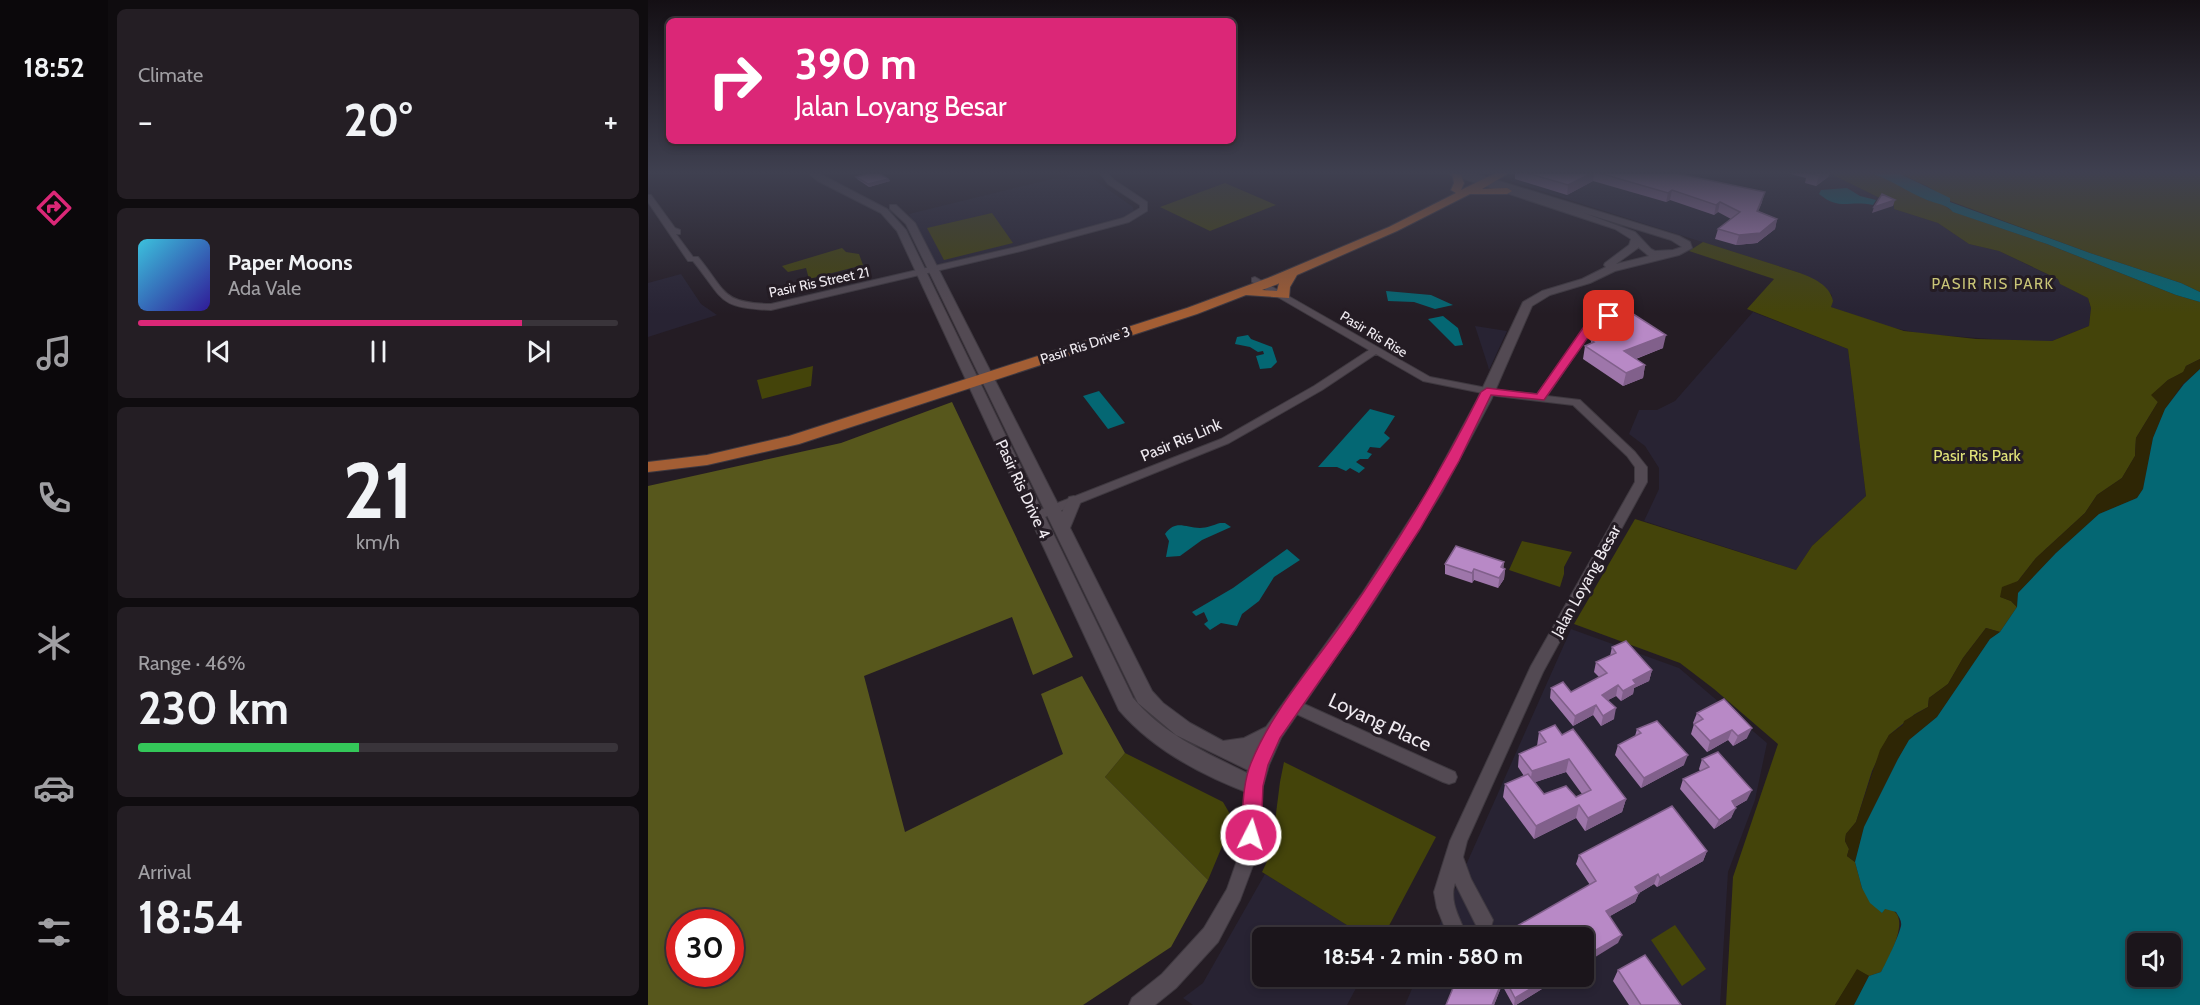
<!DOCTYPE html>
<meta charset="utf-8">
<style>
:root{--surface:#1b151b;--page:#241e24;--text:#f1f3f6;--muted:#a09fa3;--line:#39343a;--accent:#db2777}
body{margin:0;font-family:Cabin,sans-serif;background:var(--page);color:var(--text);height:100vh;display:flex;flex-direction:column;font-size:22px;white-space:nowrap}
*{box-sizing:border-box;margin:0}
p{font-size:20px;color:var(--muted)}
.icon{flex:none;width:33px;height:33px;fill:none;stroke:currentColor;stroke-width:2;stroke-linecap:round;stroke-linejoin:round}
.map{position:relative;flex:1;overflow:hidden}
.details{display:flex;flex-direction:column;gap:9px;padding:9px;background:#0f0c0f;width:540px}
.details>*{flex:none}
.banner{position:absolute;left:18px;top:18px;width:570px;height:126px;border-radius:9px;box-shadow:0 3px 9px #0003,0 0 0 2px var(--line);background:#db2777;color:#fff;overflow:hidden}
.tools{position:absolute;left:1479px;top:933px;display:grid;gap:12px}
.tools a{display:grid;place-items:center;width:54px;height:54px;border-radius:9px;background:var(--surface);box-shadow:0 3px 9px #0003,0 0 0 2px var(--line);font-size:30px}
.speed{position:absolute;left:18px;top:909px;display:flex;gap:12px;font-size:30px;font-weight:700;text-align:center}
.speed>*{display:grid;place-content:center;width:78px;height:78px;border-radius:50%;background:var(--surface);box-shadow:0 3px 9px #0003,0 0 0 2px var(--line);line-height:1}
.speed .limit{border:9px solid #d22;background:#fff;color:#111}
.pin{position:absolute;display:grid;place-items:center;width:51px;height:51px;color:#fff;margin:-26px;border-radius:12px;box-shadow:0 3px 9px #0006}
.me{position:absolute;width:66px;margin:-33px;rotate:5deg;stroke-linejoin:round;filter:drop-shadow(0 0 4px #0008)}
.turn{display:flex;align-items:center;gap:21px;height:126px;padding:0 30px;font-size:27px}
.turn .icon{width:78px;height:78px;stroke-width:2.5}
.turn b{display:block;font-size:42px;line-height:51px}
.big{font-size:45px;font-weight:700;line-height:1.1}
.details .card{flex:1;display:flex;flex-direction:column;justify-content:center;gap:9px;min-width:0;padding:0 21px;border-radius:9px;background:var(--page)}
.details .dial{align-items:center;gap:0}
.dial b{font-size:78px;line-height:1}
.song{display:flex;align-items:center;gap:18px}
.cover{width:72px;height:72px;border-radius:9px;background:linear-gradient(135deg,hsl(190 70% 55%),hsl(250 70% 35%))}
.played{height:6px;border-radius:3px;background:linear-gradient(90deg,var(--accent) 80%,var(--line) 80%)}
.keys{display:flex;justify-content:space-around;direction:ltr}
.heat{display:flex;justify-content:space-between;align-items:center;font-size:33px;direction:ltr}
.charge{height:9px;border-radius:4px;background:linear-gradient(90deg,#34c759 46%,var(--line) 0)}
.trip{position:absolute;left:604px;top:927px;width:342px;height:60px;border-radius:9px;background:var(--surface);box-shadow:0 3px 9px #0003,0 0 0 2px var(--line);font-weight:700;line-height:60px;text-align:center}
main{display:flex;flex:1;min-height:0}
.tab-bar{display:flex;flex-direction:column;width:108px;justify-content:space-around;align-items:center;background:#0b080b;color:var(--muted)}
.tab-bar .icon{width:42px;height:42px}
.tab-bar .current{color:var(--accent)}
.tab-bar b{font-size:27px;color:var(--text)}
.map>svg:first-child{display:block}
.commercial{fill:#282333}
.green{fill:#44440a}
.forest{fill:#57571c;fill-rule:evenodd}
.sand{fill:#2e2605}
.water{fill:#046773;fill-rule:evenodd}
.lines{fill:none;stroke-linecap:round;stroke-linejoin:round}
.minor-casing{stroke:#3f3940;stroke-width:2}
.tertiary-casing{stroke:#3f3940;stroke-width:2}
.primary-casing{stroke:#3f3940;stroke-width:2}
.minor{fill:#534a53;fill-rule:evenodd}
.tertiary{fill:#534a53;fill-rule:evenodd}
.primary{fill:#a35e34;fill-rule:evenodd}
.wall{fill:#9e76aa;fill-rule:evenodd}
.shaded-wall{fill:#81608b}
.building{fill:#b889c6;stroke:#81608b;stroke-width:1.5}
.route{fill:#db2777;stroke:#8e194d;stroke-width:1.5}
.labels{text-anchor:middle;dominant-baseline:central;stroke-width:6;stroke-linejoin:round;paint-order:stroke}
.far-street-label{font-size:14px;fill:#efeaf0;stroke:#241c24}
.far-neighbourhood-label{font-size:15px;letter-spacing:1.5px;fill:#c9c577;stroke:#241c24}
.street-label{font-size:16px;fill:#efeaf0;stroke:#241c24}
.park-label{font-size:16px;fill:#e1e379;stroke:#241c24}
.near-street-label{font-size:20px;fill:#efeaf0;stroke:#241c24}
</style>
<main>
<nav class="tab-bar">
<b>18:52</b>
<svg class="icon current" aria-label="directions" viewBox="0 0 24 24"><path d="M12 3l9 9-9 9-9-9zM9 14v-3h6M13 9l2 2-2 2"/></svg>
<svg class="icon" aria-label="music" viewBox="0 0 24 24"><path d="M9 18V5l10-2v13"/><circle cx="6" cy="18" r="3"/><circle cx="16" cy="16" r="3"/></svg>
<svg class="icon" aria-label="phone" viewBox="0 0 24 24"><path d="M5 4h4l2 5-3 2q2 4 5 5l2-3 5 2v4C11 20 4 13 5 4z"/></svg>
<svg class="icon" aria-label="climate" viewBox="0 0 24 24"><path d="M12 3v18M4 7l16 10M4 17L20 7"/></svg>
<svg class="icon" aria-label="car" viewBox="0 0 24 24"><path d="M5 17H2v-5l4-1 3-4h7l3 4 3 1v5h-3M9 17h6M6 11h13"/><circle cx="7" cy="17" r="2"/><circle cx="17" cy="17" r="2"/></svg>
<svg class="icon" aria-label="filters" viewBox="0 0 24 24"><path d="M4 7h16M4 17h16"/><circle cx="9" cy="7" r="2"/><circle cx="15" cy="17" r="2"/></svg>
</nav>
<section class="details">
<div class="card"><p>Climate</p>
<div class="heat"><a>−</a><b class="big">20°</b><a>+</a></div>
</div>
<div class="card">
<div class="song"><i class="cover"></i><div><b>Paper Moons</b><p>Ada Vale</p></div></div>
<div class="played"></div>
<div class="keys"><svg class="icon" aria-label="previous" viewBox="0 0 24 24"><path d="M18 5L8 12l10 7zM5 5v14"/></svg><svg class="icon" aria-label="pause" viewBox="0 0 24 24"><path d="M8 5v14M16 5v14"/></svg><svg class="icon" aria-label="next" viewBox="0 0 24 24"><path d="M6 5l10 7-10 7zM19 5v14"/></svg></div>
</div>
<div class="card dial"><b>21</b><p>km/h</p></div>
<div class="card"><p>Range · 46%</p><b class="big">230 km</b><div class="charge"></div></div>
<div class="card"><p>Arrival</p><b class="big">18:54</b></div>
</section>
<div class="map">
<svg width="1552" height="1005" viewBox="0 0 1552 1005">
<rect width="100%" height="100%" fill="#241c24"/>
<path class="commercial" d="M428,173h9l48,34 1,6 -12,7 -184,45 -5,-3 -24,-48z
M875,173h306l65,32v4l44,14 31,21 30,7 60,29 1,4 28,14 3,10 -2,18 -37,15 -18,1 -112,-8 -38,-8 -53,-19 1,-12 -32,-22 -290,-92z
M33,274l20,30 16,11 -69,22v-54z
M1105,312l95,37 18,147 -54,50 -16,24 -152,-49 15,-32v-21l-14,-22 -16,-12 10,-24h18l18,-9z
M827,326l32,5 -18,39 -1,-4z
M923,629l108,39 88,75 -12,57 -27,72 -8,133h-315l12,-28 167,-1v-38l-150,-1z
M617,874l101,63 -103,1v38l99,1 -15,28h-154l-10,-7 20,-15z"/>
<path class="green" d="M1181,173h42l16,6 40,21 15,4 12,8 93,32 129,51 24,7v57l-14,7 -2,6 -16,8 -16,15 6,7 -22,36 -1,18 -13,22 -25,17 -12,18 -49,45 -18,23 -17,16 10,4 6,6 -17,25 -14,-4 -23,30 -15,26 -19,14 -1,9 -13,7 -26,21 -17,36 -16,51 -10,12 -1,7 4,8 -2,7 8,6 7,26 20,25 2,-4c32,-1 5,50 -3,63l-12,4 -12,-6 -22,35h-109l7,-128 45,-133 -64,-55 -34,-26 -106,-39 61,-105 161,51 16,-24 54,-50 -18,-147 -101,-40 27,-30 -85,-28 14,-9 97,31c13,5 30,12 33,28l-2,6 73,24 72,8 76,2 37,-15 2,-18 -3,-10 -28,-14 -2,-5 -59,-28 -30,-7 -31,-21 -44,-14v-4z
M1250,173h302v119l-19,-9 -91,-30 -140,-52 -23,-15z
M577,183l51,22 -66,26 -50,-24z
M344,213l21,30 -69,17 -17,-32z
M194,248l4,4 13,2 4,11 -54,14 -3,-11 -18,4 -6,-6z
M165,366l-2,20 -49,13 -5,-19z
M874,541l50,11 -8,15v7l-4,13 -51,-17z
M477,753l98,49 7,12 1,11 -23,55 -103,-103z
M636,762l152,75 -53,100h-17l-104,-65 9,-19 9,-71z
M1027,925l31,44 -24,17 -31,-46z"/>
<path class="forest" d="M304,402l121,255 -40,18 -21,-58 -148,59 41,156 158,-78 -22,-60 41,-18 43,77 -20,24 103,103 -37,67 -88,58h-435v-519l193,-43zM32,922h50v52h-50z"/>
<path class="sand" d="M1552,359v10l-17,15 -18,25 -12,29 -10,51 -6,9 -38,16 -43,39 -38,40 -1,14 -6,-6 -11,-4 2,-10 16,-6 18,-23 49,-45 12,-18 25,-17 13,-22 1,-18 22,-36 -7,-7 17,-15 15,-8 3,-6z
M1338,628l14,4 -10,7 -53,78 -28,23 -11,19 -34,68 -9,35 -8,-6 2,-7 -4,-8 1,-7 10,-12 24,-72 9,-15 14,-10 1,-4 24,-14 1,-9 19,-14 15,-26z
M1209,969l12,7 -15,29h-19z"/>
<path class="water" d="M1223,173h27l52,25v4l140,51 91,30 19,9v10l-24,-7 -129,-51 -94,-32c-7,-8 -16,-8 -26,-12 -18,-7 -35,-20 -56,-27z
M1199,188l13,8 16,4 -3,5c-25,-5 -33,6 -54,-11l2,-4z
M738,291l45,4 22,10 -18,4 -21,-7 -26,-1z
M795,316l15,12 5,17 -8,1 -27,-27z
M600,335l3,4 21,8 5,15 -6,6 -11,1 -4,-13 8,-2 -1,-3 -5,1 -8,-5 -15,-3 2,-7z
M1552,369v636h-346l15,-29 12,-4c6,-11 17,-34 20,-46 1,-5 -2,-9 -5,-14l-11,-3 -3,4 -12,-10 -8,-15 -7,-26 9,-35 34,-68 11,-19 28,-23 53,-78 10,-7 17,-25 1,-14 38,-40 43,-39 38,-16 6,-9 10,-51 12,-29 19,-25zM1490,944h32v32h-32z
M451,391l26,32 -17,6 -25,-33z
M722,409l25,7 -11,17 6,5 -10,10 -10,-1 -3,5 5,2 -4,5h-8l-4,3 9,6 -6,5 -9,-5 -4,3 -9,-4h-19z
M572,523h5l6,4 -29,13 -22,16 -14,1 3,-16 -4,-7c11,-15 20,-6 35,-6 7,0 13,-3 20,-5z
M639,549l13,11 -26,17 -15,24 -17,13 -5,12 -16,-3 -11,7 -6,-6 4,-3 -4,-9 -8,4 -4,-4 41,-24z"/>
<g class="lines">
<defs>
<path id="minor" d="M452,173h7l7,7 33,22v9l-18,11 -108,29 -250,59c-54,-2 -47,-11 -78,-49h-5l-40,-59v-7h3l24,33 5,2v4h-4l17,23h5c29,35 23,46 73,47l245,-57 107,-29 17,-10v-3l-32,-21z
M607,277l175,100 67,13 40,4 54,-75 26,-8 5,3 -25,9 -50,73 33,4 55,52 12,15v15l-104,190 -76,169 -4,16 8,22 22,41 -2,7 -7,2 -7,-2 -22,-44c-6,18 4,34 11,51l-1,4h-16l-12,-30 -3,-16 16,-51 81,-175 104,-184v-15l-8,-11 -54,-51 -76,-9 -74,-15 -47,-27 -54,36 -93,53 -189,76h-8l-2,-3 2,-3 189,-74 93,-53 55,-36 -117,-68v-4z
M645,699l162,73 2,5 -2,5 -6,2 -6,-2 -155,-72 -3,-5 3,-5z
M606,779l6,2 2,5 -4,66 -18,48 -22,42 -42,46 -21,17h-26l3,-7 30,-24 42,-46 23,-39 13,-37 6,-66 2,-5z"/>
<path id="tertiary" d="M160,173h10l69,36 19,21 227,468c31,37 72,54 114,75l1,-3 -72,-35 -38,-32 -232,-479 -16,-15v-4h6l19,18 147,289 7,-15 5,-1 7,5 -11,27 82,163 11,12 27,20 33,18 21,-3 22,-11 97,-135 65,-101 49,-91 46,-98 19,-11 40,-12 24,-12 -2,-2 1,-2 24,-18 2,-6 -16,-10 -169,-56h27l206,63 11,6 2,6 -13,7 -64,16 -25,12 -40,12 -18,11 -41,94 -49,92 -67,108 -94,138 -12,27 -8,28 -7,2c-49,-18 -101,-45 -135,-85l-222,-479 -16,-18 -63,-32zM936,213l87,27 11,7 -9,3 -18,1 -4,-2 -16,-17zM990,247l11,9 -33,8 22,-16z"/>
<path id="primary" d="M804,173l9,2 3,8 -3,7 35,-17h13l-27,16 25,-1 5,3 -5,3h-37l-73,37 -100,44 -7,12 -1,11 -43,-3 -49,19 -398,130 -92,21 -59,7v-10l59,-7 82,-19 398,-128 81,-30 121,-51 67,-34 -5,-3 3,-7zM631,283l-2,8 -15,-1 16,-6z"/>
</defs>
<use href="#minor" class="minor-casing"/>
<use href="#tertiary" class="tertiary-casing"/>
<use href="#primary" class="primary-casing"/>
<use href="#minor" class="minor"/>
<use href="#tertiary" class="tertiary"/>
<use href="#primary" class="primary"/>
</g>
<path class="wall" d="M867,173h160l87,29 -4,9 19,8 -2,10 -18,14 -21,2 -21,-6 3,-10 13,-10 -13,-7 -4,3 -44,-15 -4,2 -73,-21 -26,14 -52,-16z
M1139,173h43l-2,4 -12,9 -11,-3 1,-5z
M208,177l32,2 2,2 -21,6 -12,-8z
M950,326l65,22 -27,11 9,6 -2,13 -20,8 -40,-27 2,-13 6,-2v-4l5,-1z
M856,562l-1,6 2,1 -1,10 -6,9 -24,-8 -2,3 -27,-9v-10z
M964,647l40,23 -3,11 -15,7 -1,6 -12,7 -5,-5 -8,4 6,19 -13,7 -8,-11 -20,11 -23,-28 1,-10 20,4 28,-15 -5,-5 2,-10 14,-6z
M1076,699l23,39 -14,8 -5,-6 -21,12 -16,-18 3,-10 -1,-1 4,-10z
M989,729l47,36 -43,23 -26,-33 3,-10 17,-9z
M891,732l23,3 64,64 -4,13 -37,19 -9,-13 -42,21 -31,-42 2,-13 19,-8 -6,-9 1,-13 18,-8zM918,772l16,22 -6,3 -32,-3 -9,-12z
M1054,759l45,41 -12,7 -4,11 -17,11 -34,-40 3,-10 17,-8 -1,-2z
M1059,851l-4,10 -46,26 -3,-3 -15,9 -4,9 -25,14 8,27 -28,-58 -14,-21 3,-9z
M970,970l63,35h-52l-16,-24z
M810,976h105l-47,29h-3l-11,-20 -8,20h-48z"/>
<path class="shaded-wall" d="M944,173h2l-1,8 -26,14 1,-10z
M1175,173h7l-2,4 -12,9 3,-10z
M240,179l2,2 -21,6 -1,-3z
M1024,190l-2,10 -4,2 2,-9z
M1117,192l-3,10 -7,18 2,-9z
M1247,200l-2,6 -21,7 2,-6z
M1072,202l-2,10 -4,3 2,-10z
M1129,219l-2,10 -18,14 -21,2 3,-10z
M1018,335l-3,13 -41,16 2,-13z
M997,365l-2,13 -20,8 3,-13z
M856,562l-1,10 2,-3 -1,10 -6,9 3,-21z
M826,569v11l-2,3v-10z
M1004,670l-3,11 -15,7 -1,6 -12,7 2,-10 10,-11z
M970,685l-2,11 -17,9 3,-10z
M948,705l-3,10 -20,11 2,-10z
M968,708l-2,11 -13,7 2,-10z
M1104,728l-5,10 -14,8 5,-10z
M1084,730l-4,10 -21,12 3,-11z
M1040,755l-4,10 -43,23 3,-10z
M921,759l-3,13 -36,12 2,-13z
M1104,790l-5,10 -20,11 5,-10z
M978,799l-4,13 -37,19 3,-13z
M931,805l-3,13 -42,21 2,-13z
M1088,808l-5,10 -17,11 5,-9z
M1059,851l-4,10 -46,26 3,-9z
M1010,874l-4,10 -15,9 -4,9 -32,18 3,-9 29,-24z
M974,935l-4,8 -34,21v-7z
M904,976h11l-47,29h-2l1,-7z
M856,977l-2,8 -8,20h-2z"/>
<path class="building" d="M222,173h9l9,6 -20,5 -12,-7z
M879,173h65l-24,12z
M951,173h76l90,19 -8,19 20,8 -17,14 -21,2 -21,-6 22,-17 -20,-10 -4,3 -44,-15 -4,3z
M1161,173h14l-4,3z
M1234,194l13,6 -21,7z
M982,312l36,23 -42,16 21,14 -19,8 -41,-27 9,-4 -3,-2 18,-7 -11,-7 9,-12z
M808,546l48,16 -3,5 4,2 -6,9 -25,-9 -2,4 -27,-9z
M978,641l26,29 -19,10 3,4 -13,7 -5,-6 -16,10 14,13 -13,8 -7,-11 -21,11 -24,-28 12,-6 8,10 36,-19 -11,-11 20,-9 -4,-6z
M1076,699l28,29 -14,8 -6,-6 -22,11 -16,-17 9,-5 -6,-6z
M1009,721l31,34 -44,23 -26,-33 23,-12 -4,-4z
M907,725l7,10 11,-6 53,70 -38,19 -9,-13 -43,21 -31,-42 23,-10 16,20 22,-8 10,11 15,-7 -22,-31 -37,12 -13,-17 27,-12 -7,-10z
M1070,752l34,38 -20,11 4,7 -17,12 -36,-41 26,-12 -7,-8z
M1024,806l35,45 -47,27 -2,-4 -23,13 4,6 -33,18 16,24 -38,22v-19h-88l100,-57 -17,-26z
M997,955l36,50h-40l-23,-35z
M810,976h94l-37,22 -11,-21 -12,28h-46z"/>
<linearGradient id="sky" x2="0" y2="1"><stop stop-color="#140f14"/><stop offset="0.55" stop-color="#3f4050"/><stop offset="1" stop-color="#3f4050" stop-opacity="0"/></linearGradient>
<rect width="1552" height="314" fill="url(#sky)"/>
<path class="route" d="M961,312l5,4 -16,7 -54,77 -53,-5 -32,66 -39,68 -65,101 -75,108 -12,27 -5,21 -2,49 -3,6 -7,3 -7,-3 -3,-6c2,-23 1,-50 10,-72 21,-52 60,-95 92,-141 52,-74 98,-150 138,-230l6,-4 50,6 53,-76z"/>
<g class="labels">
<g class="far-street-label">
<text transform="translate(171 282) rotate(-12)">Pasir Ris Street 21</text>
<text transform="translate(726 334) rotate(31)">Pasir Ris Rise</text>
<text transform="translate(437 345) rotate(-18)">Pasir Ris Drive 3</text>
</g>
<g class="far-neighbourhood-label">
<text x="1345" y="284">PASIR RIS PARK</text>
</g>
<g class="street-label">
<text transform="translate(533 440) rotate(-23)">Pasir Ris Link</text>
<text transform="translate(375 489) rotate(65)">Pasir Ris Drive 4</text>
<text transform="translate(938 581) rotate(-61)">Jalan Loyang Besar</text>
</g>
<g class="park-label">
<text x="1329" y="455">Pasir Ris Park</text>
</g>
<g class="near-street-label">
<text transform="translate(732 722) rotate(25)">Loyang Place</text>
</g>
</g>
</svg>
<div class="tools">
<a><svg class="icon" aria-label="sound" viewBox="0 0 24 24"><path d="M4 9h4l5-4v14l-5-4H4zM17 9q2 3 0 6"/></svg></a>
</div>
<div class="speed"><div class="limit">30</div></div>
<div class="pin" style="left:961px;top:316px;background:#d93025"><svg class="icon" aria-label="arrive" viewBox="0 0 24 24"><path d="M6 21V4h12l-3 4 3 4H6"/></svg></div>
<svg class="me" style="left:603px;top:835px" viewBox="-20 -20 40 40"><circle r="17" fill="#db2777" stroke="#fff" stroke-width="3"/><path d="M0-11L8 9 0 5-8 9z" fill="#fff"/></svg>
<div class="trip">18:54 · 2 min · 580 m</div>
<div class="banner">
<div class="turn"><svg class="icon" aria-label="right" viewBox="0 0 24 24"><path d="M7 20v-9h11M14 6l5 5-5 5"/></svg><div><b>390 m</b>Jalan Loyang Besar</div></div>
</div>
</div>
</main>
